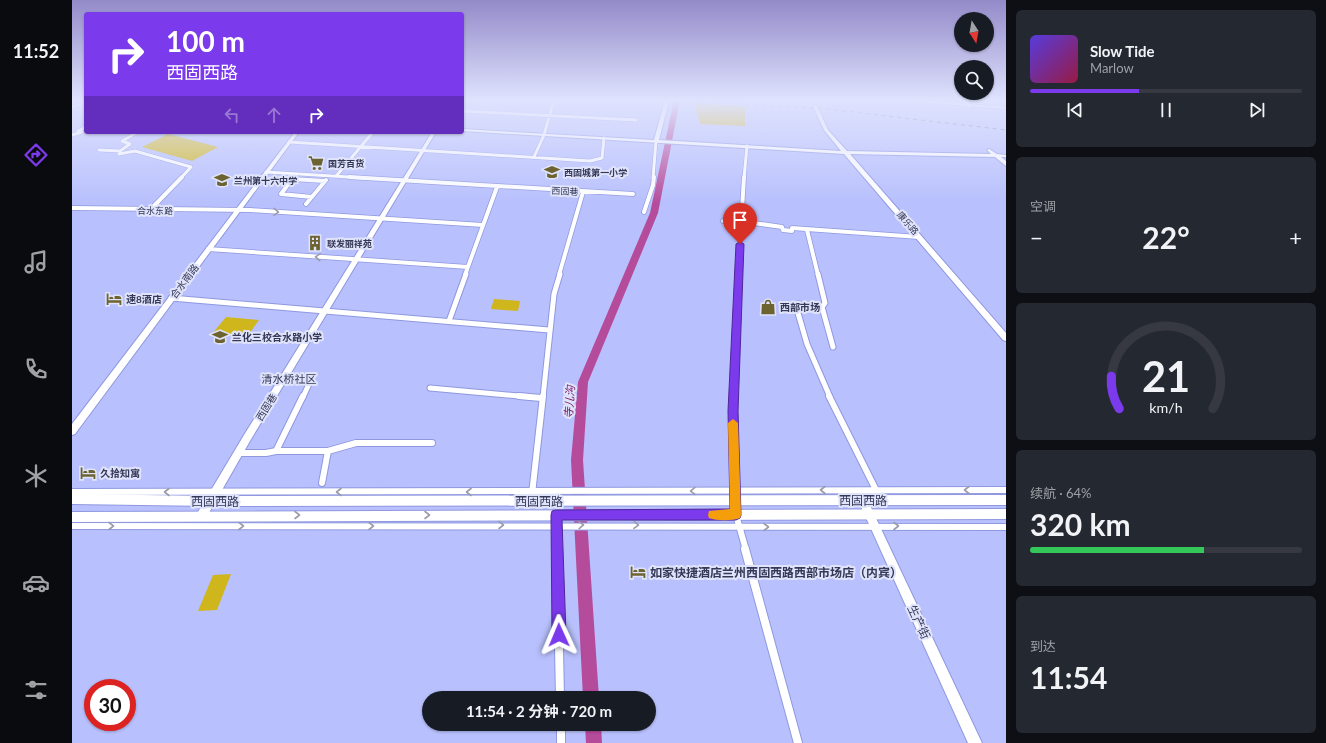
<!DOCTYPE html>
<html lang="zh">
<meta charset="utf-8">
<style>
:root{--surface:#171b24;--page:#242831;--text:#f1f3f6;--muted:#9ea1a6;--line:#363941;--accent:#7c3aed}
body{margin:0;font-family:Lato,"Noto Sans SC",sans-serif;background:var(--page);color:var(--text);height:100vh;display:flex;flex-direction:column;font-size:15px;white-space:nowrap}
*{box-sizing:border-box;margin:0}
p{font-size:13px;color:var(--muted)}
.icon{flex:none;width:22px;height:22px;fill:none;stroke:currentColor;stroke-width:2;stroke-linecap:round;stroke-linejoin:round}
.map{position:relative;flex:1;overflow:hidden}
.drawer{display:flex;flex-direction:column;gap:10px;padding:10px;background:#0d0f14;width:320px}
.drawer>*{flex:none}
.banner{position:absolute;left:12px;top:12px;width:380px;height:122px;border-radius:4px;box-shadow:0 1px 3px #0004;background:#7c3aed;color:#fff;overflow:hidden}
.needle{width:26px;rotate:169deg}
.tools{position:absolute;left:882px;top:12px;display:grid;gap:8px}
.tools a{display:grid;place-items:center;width:40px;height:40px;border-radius:50%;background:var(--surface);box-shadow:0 1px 3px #0004;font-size:20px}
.speed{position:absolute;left:12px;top:679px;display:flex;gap:8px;font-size:20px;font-weight:700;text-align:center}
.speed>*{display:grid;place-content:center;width:52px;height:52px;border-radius:50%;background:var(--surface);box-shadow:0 1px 3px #0004;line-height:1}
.speed .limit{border:6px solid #d22;background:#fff;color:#111}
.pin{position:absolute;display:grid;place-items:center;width:34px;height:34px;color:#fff;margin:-41px -17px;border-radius:50% 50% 50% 0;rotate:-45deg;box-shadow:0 0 4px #0007}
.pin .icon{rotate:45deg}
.me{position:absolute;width:44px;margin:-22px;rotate:359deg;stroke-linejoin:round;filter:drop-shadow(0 0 3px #0008)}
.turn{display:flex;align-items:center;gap:14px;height:84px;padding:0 16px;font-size:18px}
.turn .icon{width:52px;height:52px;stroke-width:2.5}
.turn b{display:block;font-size:28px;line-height:34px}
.lanes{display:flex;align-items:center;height:38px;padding:0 16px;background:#0003;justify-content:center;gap:20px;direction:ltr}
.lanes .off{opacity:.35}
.big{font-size:30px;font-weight:700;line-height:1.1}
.drawer .widget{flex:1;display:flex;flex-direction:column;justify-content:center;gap:6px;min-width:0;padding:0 14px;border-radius:6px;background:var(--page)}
.drawer .dial{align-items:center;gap:0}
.dial svg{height:104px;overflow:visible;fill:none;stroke:var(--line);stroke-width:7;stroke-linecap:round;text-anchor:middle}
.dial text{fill:var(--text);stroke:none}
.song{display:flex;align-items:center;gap:12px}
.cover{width:48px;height:48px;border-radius:6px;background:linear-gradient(135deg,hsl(250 70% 55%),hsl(340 70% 35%))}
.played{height:4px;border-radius:2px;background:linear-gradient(90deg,var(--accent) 40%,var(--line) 40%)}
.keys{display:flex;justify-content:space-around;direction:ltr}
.heat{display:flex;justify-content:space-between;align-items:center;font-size:22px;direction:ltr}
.charge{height:6px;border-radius:3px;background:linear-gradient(90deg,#34c759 64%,var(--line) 0)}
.trip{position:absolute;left:350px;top:691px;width:234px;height:40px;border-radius:20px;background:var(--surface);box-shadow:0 1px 3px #0004;font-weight:700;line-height:40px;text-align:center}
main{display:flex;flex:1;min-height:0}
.menu{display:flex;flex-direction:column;width:72px;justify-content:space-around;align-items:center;background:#090b0e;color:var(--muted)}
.menu .icon{width:28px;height:28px}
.menu .current{color:var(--accent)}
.menu b{font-size:18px;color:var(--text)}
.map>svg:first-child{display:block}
.green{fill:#d0b61d}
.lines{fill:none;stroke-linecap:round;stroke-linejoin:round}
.river{fill:#b54b9b;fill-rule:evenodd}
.street-far4-casing{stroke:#8f98e0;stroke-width:4}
.street-far3-casing{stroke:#8f98e0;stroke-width:5.5}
.street-far2-casing{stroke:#8f98e0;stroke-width:7}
.street-far1-casing{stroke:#8f98e0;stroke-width:8}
.street-casing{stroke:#8f98e0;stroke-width:10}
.secondary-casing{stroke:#8f98e0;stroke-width:2}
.primary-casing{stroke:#8f98e0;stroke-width:2}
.street-far4{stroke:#fff;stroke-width:3}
.street-far3{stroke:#fff;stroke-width:4}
.street-far2{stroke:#fff;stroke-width:5}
.street-far1{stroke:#fff;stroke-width:6}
.street{stroke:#fff;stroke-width:8}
.secondary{fill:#fff;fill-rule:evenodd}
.primary{fill:#fff;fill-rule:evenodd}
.rail{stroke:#6d729e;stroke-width:1;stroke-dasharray:4 4;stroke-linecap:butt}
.oneway{stroke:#9a9cab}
.route{fill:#7c3aed;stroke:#51269a}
.slow{fill:#f59e0b}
.labels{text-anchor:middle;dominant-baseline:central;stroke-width:4;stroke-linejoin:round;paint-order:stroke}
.far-poi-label{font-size:9px;font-weight:bold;fill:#353857;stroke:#e0e4fb;text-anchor:start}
.far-street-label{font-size:9px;fill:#353857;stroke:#e0e4fb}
.street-label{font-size:10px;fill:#353857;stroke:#e0e4fb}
.poi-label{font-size:10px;font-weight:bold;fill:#353857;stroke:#e0e4fb;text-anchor:start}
.neighbourhood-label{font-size:11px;fill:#353857;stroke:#e0e4fb}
.water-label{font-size:11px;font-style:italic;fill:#740f60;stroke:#e0e4fb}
.near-street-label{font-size:12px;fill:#353857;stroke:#e0e4fb}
.near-poi-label{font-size:12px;font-weight:bold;fill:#353857;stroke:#e0e4fb;text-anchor:start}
</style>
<main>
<nav class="menu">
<b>11:52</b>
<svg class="icon current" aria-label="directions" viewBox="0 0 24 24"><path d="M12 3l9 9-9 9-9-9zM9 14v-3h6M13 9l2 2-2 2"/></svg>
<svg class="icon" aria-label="music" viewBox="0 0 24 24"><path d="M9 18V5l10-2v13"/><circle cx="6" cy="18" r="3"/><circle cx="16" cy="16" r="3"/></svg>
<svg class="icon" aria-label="phone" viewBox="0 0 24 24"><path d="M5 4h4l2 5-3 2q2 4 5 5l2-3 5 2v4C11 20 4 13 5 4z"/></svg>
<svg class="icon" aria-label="climate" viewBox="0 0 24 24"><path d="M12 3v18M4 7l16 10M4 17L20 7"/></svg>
<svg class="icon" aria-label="car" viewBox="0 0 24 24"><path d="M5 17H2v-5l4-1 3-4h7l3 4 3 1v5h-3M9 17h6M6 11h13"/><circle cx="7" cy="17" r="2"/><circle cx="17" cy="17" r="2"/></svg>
<svg class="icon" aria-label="filters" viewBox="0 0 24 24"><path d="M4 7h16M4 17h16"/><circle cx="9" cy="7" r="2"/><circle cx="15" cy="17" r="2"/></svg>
</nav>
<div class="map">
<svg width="934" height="743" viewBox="0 0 934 743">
<rect width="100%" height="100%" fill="#b8c0fd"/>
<path class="green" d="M622,103l51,3v20l-45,-2z
M96,134l50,13 -26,14 -50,-14z
M422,299l26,2 -2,10 -27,-2z
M154,317l33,3 -12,17 -35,-3z
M159,574l-14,36 -19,1 15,-36z"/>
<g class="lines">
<path class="river" d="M602,100h6l-22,113 -70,169 -5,78 16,238h-16l-12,-238 7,-78 72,-169z
M513,724h16l1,19h-16z"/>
<defs>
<path id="street-far4" d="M892,100l5,6
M390,111l174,9
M6,131l8,-4
M0,135l10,-3
M50,141l16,-9
M217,142l301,19 12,-3 2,-20
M27,150l21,1 10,-7 -8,-3
M47,154l16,-3 56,16 -10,11
M462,157l10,-22 9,-32
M194,172l99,6
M265,175l36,-43
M581,178l3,-37
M672,178l3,-32"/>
<path id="street-far3" d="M277,177l284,17
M240,197l-31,-3 11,-15 33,2
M234,204l20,-24
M0,208l178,2 233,15
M78,210l32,-33
M572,212l9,-27 1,-8
M651,221h17l42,6 1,3 9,1v-3l127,9
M735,230l11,45
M136,249l260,18
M393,275l32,-88
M487,275l24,-83
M666,275l6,-98"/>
<path id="street-far2" d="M746,274l7,29 -3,4 -24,-3 -2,2 11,38 23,53
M99,298l378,32
M750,307l11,40
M377,321l17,-47
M358,388l100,9
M231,397l6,-13
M471,397l11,-103 6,-20
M662,397l4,-123"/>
<path id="street-far1" d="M231,396l-27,55h52
M447,396l22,2
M662,396l2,119 10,35
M757,396l52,104
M166,453h28l10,-2
M250,483l6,-32 28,-8h76
M0,492l934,-2
M460,494l11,-98
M485,522v28
M0,526l934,1"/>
<path id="street" d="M485,549l3,149
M673,549l53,194
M489,724v19"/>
<path id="secondary" d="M593,100h4l-10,40 182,11 -17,-21 -11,-24 2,-1 2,1 11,24 19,21 144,3 -4,-4 2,-1 8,5 9,1v2h-5l5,4v5l-11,-9 -145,-3 156,179v8l-3,-1 -159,-186 -382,-23v-2l192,11z
M821,100h24l89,7v2z
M14,102v2l-14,4v-2z
M223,132h4l-224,302 -3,1v-11z
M360,132h4l-186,309 -44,77 -4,2 -4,-2 -1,-3 1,-3 46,-77z
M791,496l3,1 116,246h-14l-110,-243 2,-3z"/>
<path id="primary" d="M0,494l138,2 796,-1v10l-796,1 -138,-2z
M934,509v10l-934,3v-10z"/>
</defs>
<use href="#street-far4" class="street-far4-casing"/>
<use href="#street-far3" class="street-far3-casing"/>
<use href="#street-far2" class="street-far2-casing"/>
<use href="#street-far1" class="street-far1-casing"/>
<use href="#street" class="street-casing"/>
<use href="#secondary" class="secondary-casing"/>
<use href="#primary" class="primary-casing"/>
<use href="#street-far4" class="street-far4"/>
<use href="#street-far3" class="street-far3"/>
<use href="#street-far2" class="street-far2"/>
<use href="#street-far1" class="street-far1"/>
<use href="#street" class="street"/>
<use href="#secondary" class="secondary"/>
<use href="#primary" class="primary"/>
<path class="rail" d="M602,100l153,9 179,21"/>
</g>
<defs><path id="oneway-chevron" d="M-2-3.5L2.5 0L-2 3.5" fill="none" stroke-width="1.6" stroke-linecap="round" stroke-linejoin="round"/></defs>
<g class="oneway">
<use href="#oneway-chevron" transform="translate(204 212) rotate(3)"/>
<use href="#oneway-chevron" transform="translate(246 257) rotate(-176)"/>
<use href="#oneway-chevron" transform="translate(751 490) rotate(180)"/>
<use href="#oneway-chevron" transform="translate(895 490) rotate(180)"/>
<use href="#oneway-chevron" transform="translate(621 491) rotate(179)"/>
<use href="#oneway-chevron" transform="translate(95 492) rotate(-180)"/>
<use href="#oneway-chevron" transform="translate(267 492) rotate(-180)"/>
<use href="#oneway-chevron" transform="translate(397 492) rotate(-180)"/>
<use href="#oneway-chevron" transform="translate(225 515)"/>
<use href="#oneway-chevron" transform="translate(355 515)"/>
<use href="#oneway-chevron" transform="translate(429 525)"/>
<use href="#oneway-chevron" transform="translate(509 525) rotate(-2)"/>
<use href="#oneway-chevron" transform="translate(564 525) rotate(1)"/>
<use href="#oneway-chevron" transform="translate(39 526)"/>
<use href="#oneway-chevron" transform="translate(169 526)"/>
<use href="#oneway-chevron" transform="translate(299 526)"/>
<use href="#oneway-chevron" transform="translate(824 526)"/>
<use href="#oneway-chevron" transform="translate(694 527)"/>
</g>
<linearGradient id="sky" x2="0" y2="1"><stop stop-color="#938ac9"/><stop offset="0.49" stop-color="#dfe3fe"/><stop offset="1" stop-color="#dfe3fe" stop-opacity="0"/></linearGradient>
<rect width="934" height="204" fill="url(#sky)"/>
<path class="route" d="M668,242l4,2 -6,167 3,104 -1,3 -4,2h-174l4,115 -2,5 -5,2 -5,-2 -2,-5 -1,-120 1,-4 4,-1 174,-1 -2,-98 8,-167z"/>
<path class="slow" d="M661,419l5,4 3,92 -1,3c-8,3 -23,3 -31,0l-1,-3 1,-4 21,-2 -2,-86z"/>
<defs>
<symbol id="supermarket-bare" viewBox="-9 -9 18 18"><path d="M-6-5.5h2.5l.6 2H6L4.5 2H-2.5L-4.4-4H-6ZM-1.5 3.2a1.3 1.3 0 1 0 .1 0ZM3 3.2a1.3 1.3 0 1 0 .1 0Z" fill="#6d6330" stroke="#e0e4fb" stroke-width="2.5" paint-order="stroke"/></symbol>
<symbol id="school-bare" viewBox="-9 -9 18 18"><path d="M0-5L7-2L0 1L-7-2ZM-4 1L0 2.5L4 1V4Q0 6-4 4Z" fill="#6d6330" stroke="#e0e4fb" stroke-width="2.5" paint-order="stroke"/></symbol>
<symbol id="building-bare" viewBox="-9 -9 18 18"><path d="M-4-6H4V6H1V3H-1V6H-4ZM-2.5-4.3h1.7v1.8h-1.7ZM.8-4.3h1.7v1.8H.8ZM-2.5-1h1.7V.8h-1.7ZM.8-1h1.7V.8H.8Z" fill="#6d6330" stroke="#e0e4fb" stroke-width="2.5" paint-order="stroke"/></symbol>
<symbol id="hotel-bare" viewBox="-9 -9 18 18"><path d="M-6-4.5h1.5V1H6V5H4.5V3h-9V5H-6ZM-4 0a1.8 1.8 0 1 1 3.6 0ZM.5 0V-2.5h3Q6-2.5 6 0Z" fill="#6d6330" stroke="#e0e4fb" stroke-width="2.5" paint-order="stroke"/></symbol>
<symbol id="shop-bare" viewBox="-9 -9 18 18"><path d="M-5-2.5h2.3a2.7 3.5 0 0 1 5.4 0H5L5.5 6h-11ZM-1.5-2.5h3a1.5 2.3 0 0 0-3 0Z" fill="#6d6330" stroke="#e0e4fb" stroke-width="2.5" paint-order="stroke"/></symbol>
</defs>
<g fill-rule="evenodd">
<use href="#supermarket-bare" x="233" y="152" width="22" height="22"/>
<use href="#school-bare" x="469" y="161" width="22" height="22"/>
<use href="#school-bare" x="139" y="169" width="22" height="22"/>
<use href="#building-bare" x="232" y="232" width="22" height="22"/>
<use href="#hotel-bare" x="31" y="288" width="22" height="22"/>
<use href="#shop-bare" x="685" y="296" width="22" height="22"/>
<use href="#school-bare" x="137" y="326" width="22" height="22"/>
<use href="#hotel-bare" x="5" y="462" width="22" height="22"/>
<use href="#hotel-bare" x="555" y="561" width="22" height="22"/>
</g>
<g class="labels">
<g class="far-poi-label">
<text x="256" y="163">国芳百货</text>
<text x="492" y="172">西固城第一小学</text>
<text x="162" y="180">兰州第十六中学</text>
<text x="255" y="243">联发丽祥苑</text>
</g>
<g class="far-street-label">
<text transform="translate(493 191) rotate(3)">西固巷</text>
<text x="83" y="210">合水东路</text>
<text transform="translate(836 223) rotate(49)">康乐路</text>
</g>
<g class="street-label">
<text transform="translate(112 281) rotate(-53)">合水南路</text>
<text transform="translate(194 407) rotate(-58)">西固巷</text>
</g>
<g class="poi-label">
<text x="54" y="299">速8酒店</text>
<text x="708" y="307">西部市场</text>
<text x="160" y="337">兰化三校合水路小学</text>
<text x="28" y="473">久拾知寓</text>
</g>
<g class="neighbourhood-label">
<text x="217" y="378">清水桥社区</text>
</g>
<g class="water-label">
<text transform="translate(497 402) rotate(-86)">寺儿沟</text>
</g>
<g class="near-street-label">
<text x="791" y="500">西固西路</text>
<text x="143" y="501">西固西路</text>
<text x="467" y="501">西固西路</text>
<text transform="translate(847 622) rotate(65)">生产街</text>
</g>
<g class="near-poi-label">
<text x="578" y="572">如家快捷酒店兰州西固西路西部市场店（内宾）</text>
</g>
</g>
</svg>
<div class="tools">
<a><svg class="needle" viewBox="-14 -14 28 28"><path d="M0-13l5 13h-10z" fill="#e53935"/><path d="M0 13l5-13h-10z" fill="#9ea1a6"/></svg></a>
<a><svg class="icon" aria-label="search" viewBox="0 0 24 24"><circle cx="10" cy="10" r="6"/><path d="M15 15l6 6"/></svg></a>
</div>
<div class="speed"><div class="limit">30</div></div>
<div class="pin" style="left:668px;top:244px;background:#d93025"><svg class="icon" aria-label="arrive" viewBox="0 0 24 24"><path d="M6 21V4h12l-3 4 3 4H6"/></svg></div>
<svg class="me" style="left:487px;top:635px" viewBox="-20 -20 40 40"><path d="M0-17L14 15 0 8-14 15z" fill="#7c3aed" stroke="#fff" stroke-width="4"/></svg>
<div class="trip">11:54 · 2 分钟 · 720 m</div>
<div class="banner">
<div class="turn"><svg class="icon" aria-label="right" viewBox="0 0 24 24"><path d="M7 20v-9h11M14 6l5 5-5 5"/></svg><div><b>100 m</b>西固西路</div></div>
<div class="lanes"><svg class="icon off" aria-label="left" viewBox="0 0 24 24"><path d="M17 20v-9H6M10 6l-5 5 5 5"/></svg><svg class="icon off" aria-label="ahead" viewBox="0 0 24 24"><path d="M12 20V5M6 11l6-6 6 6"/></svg><svg class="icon" aria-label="right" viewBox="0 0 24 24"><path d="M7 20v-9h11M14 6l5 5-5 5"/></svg></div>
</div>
</div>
<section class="drawer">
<div class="widget">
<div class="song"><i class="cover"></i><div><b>Slow Tide</b><p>Marlow</p></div></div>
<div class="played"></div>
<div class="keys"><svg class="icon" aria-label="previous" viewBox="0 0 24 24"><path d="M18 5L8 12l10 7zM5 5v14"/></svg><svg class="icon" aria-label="pause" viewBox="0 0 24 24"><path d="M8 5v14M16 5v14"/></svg><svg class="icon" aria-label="next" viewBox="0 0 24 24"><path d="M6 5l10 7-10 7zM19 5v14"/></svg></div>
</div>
<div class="widget"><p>空调</p>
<div class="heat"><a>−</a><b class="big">22°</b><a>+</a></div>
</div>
<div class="widget dial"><svg viewBox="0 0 100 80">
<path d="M14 69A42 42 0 1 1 86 69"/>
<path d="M14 69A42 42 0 0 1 8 44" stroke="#7c3aed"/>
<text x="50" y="56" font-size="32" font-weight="700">21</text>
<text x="50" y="72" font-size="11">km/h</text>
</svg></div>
<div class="widget"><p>续航 · 64%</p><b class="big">320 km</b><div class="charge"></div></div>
<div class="widget"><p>到达</p><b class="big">11:54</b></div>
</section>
</main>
